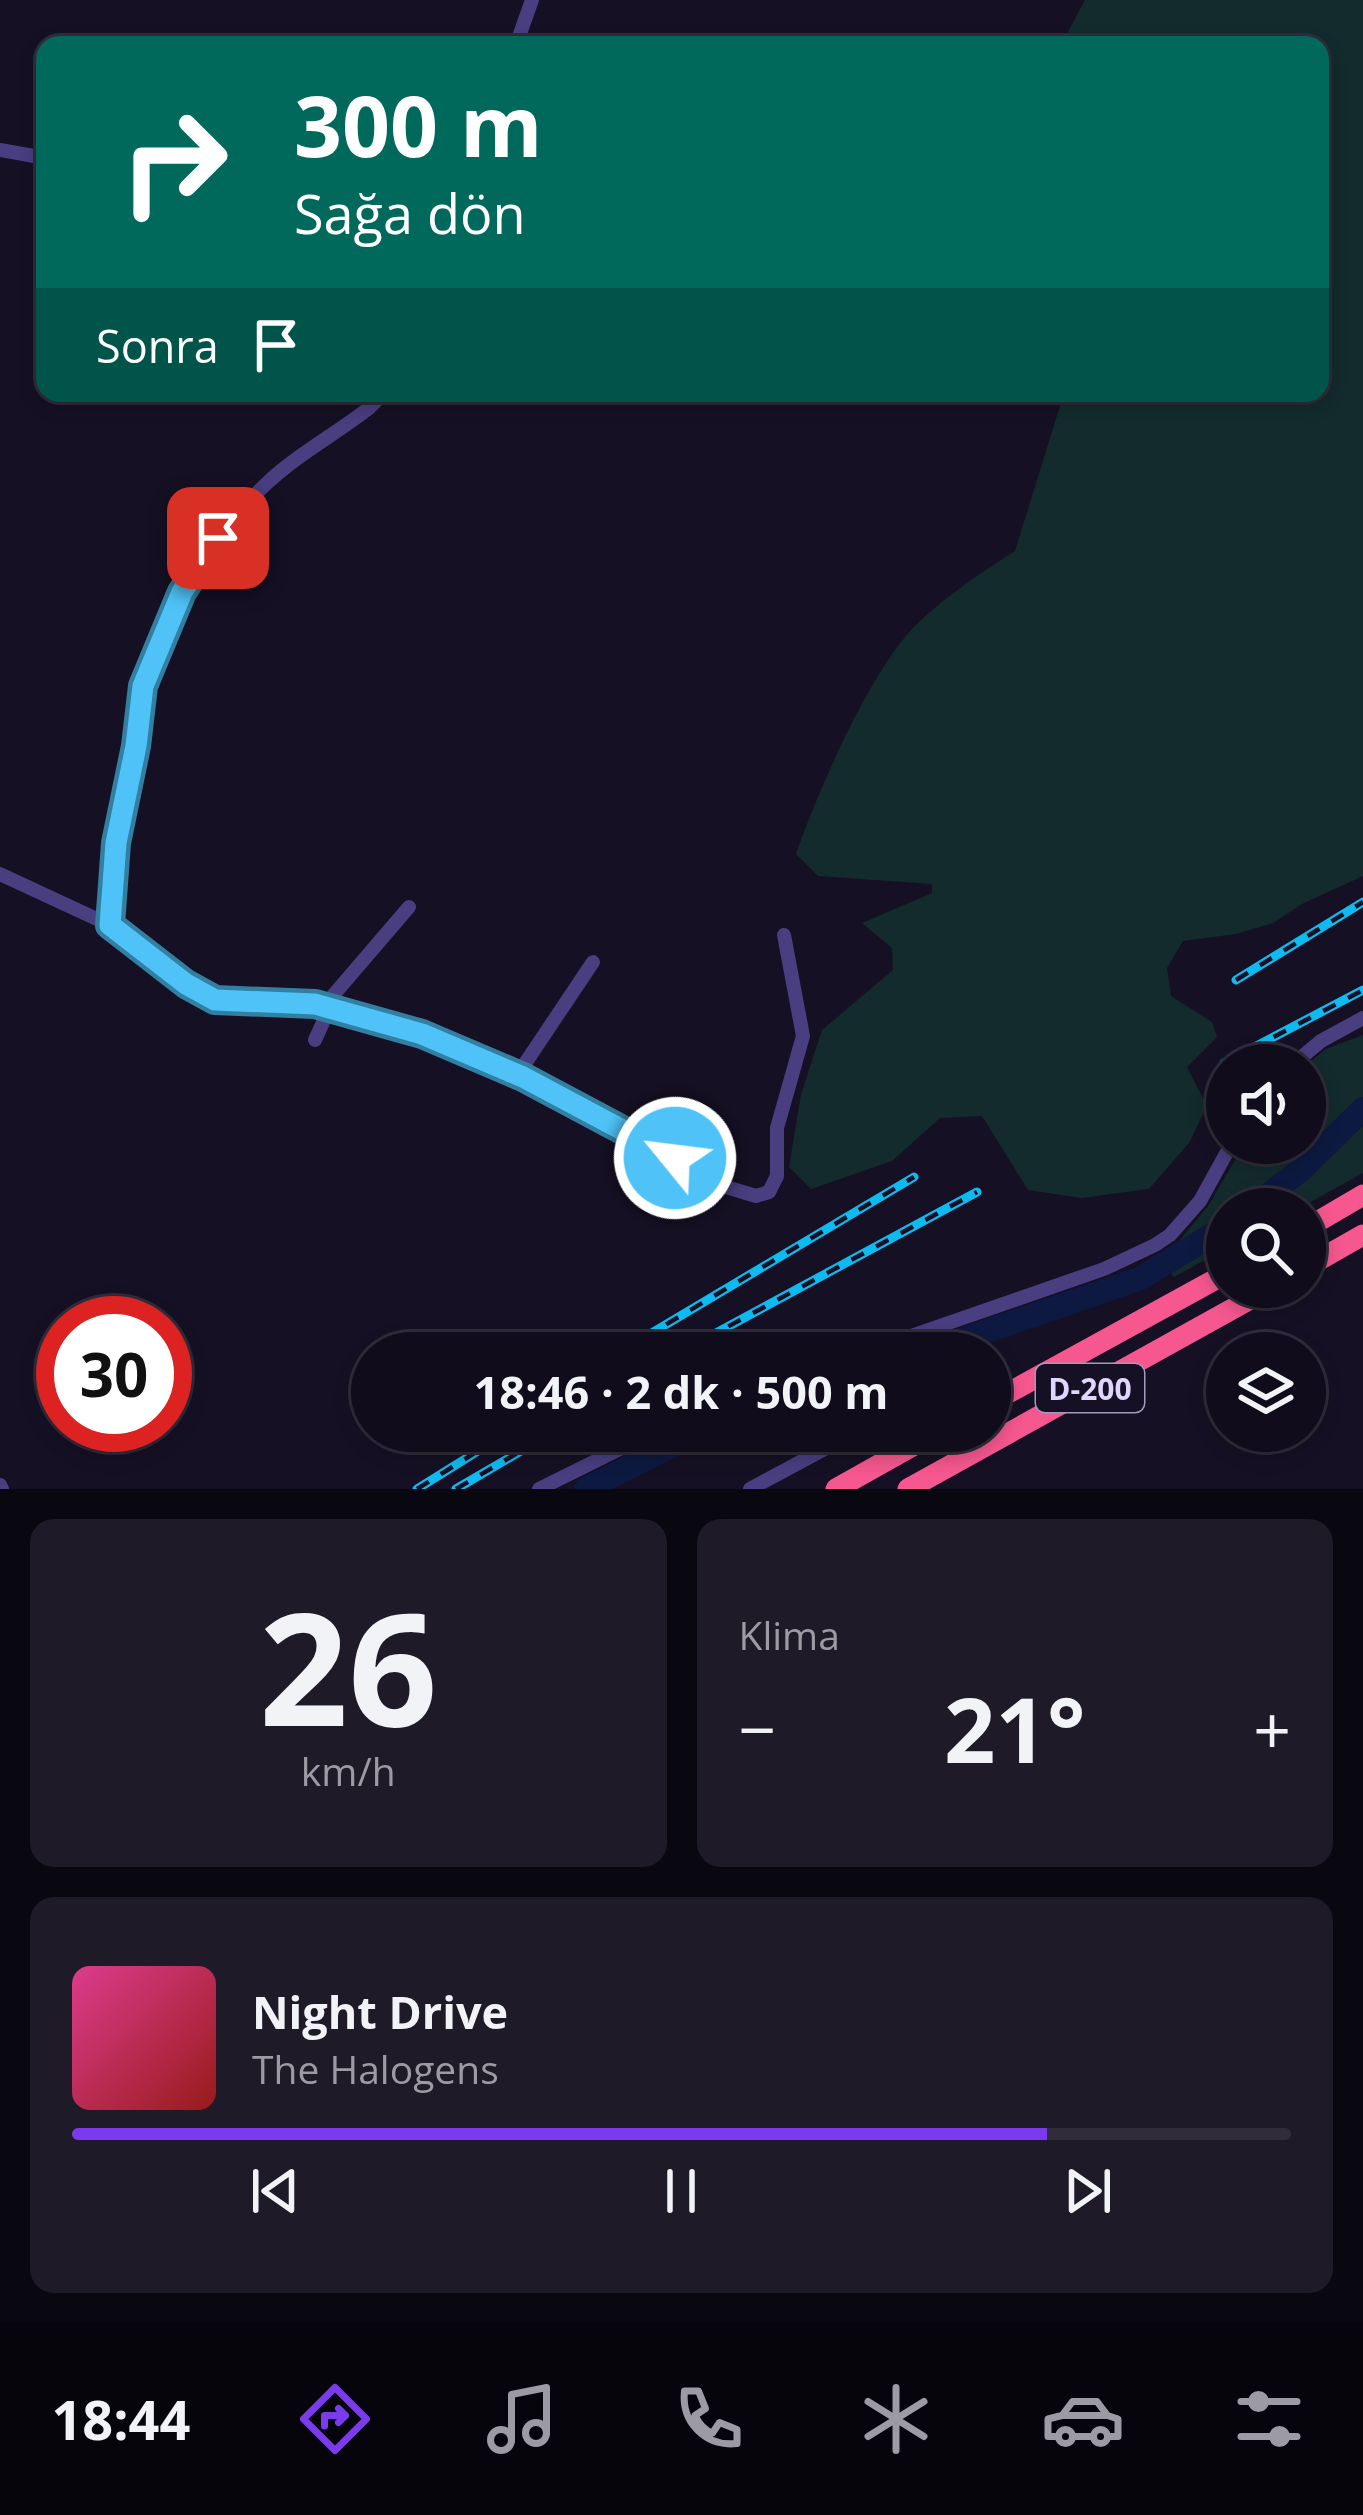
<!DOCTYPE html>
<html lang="tr">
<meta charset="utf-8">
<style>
:root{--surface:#100c1b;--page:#1e1a28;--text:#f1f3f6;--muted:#9c9ba3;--line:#302c3a;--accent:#7c3aed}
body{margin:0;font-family:"Open Sans",sans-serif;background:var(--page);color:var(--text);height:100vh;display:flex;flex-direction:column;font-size:45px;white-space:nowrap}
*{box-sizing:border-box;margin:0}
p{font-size:39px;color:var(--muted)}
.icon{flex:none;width:66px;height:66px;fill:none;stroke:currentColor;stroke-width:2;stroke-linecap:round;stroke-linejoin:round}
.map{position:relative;height:1489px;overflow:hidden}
.sheet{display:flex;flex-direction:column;gap:30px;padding:30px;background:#09070f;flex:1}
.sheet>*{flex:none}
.guide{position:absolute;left:36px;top:36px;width:1293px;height:366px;border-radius:24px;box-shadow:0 6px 18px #0003,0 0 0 3px var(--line);background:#00695c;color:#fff;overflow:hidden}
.tools{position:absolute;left:1206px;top:1044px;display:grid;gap:24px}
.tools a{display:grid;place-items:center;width:120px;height:120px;border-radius:50%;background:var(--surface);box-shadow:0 6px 18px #0003,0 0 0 3px var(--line);font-size:60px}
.speed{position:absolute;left:36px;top:1296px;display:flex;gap:24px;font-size:60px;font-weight:700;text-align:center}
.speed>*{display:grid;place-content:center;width:156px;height:156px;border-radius:50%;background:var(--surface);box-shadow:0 6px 18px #0003,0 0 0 3px var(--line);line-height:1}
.speed .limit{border:18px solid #d22;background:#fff;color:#111}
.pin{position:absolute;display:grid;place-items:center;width:102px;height:102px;color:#fff;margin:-51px;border-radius:24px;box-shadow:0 6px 18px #0006}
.me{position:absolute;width:132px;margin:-66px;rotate:299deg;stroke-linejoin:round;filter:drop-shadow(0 0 9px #0008)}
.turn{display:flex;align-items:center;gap:42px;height:252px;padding:0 60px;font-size:54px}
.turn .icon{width:156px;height:156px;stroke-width:2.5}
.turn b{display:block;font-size:84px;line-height:102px}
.then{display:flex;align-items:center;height:114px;padding:0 60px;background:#0003;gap:24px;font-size:45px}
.big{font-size:90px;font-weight:700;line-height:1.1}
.sheet .tile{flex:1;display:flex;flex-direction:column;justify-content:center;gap:18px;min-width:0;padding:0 42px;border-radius:24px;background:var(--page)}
.sheet .dial{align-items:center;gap:0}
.dial b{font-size:156px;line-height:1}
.song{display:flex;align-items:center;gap:36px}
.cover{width:144px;height:144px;border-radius:18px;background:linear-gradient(135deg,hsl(330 70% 55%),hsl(0 70% 35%))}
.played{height:12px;border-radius:6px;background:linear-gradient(90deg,var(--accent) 80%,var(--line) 80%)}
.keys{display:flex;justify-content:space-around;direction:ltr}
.heat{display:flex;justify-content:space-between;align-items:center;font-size:66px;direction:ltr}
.sheet .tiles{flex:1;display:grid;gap:30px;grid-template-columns:1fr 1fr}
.tile:last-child{grid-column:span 2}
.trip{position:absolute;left:351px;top:1332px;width:660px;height:120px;border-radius:60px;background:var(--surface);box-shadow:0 6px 18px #0003,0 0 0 3px var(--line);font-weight:700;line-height:120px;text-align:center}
.dock{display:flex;height:192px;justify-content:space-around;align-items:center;background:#06050b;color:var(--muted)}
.dock .icon{width:84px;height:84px}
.dock .on{color:var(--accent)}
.dock b{font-size:54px;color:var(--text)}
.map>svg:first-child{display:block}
.green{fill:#132b2d}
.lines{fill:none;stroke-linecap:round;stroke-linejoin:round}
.river{stroke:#0d1940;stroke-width:24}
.minor{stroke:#493e80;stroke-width:14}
.highway{stroke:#f5578e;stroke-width:21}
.rail-casing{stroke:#0ebbf0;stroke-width:9}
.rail{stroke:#161024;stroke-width:4.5;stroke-dasharray:14;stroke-linecap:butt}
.route-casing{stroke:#337fa1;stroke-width:30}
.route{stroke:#4fc3f7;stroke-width:21}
.labels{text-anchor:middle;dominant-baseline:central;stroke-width:10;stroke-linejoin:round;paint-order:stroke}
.shield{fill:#161024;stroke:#a39abc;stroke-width:3}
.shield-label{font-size:30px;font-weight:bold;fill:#dfd5fd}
</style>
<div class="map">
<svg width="1363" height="1489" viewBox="0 0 1363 1489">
<rect width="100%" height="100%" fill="#161024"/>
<path class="green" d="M1085,0h278v876l-61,28 -29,19 -37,11 -53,7 -16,27 4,28 41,26 5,15 -30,30 20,39 -18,37 -40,46 -68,9 -53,-8 -46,-74 -42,2 -48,43 -81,28 -22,-22 12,-73 21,-64 71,-60 -1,-22 -30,-25 70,-30v-9l-114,-8 -22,-22c21,-61 76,-188 122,-231 29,-28 63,-50 97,-72l49,-158h256v-348h-259z
M1363,1035v138l-65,36h-71v39l-53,29 -7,-8 4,-18 37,-45 37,-63h60v-77l21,-17z"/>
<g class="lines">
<path class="river" d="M1250,1209l51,-39 62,-61
M923,1353l216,-74 88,-53
M586,1489l115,-58"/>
<path class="minor" d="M516,45l16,-45
M0,150l45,8
M0,874l114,53 72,57 29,17 100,3 107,30 101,43 203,110 30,9 13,-4 8,-16v-48l26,-92 -19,-101
M110,925c3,-60 14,-115 25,-173 4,-22 3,-43 8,-64 18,-76 66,-150 122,-203 31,-30 71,-51 104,-77l15,-15
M324,1006l85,-99
M315,1040l15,-33
M1292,1065l29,-24 42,-23
M518,1074l75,-112
M862,1353l242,-84 51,-24 15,-10 30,-34 32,-58
M0,1485l2,4
M539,1489l117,-58
M750,1489l108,-58"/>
<path class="highway" d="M1305,1229l58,-34
M1305,1268l58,-33
M990,1403l237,-130
M836,1489l103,-58
M908,1489l364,-202"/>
<defs>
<path id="rail" d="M1236,980l127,-78
M1224,1063l139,-73
M618,1353l296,-176
M679,1353l298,-161
M417,1489l93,-58
M456,1489l99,-58"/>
</defs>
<use href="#rail" class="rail-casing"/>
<use href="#rail" class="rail"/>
</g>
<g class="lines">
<defs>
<path id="route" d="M218,538l-36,54 -39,94 -7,60 -20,97 -6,82 76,59 29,16 100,4 107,30 101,43 152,81"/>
</defs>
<use href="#route" class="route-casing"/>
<use href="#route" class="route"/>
</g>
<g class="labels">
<rect class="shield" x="1036" y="1364" width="108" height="48" rx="9"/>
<g class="shield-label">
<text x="1090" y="1388">D-200</text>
</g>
</g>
</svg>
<div class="tools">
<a><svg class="icon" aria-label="sound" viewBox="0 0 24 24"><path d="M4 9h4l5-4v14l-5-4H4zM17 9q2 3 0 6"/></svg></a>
<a><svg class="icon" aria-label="search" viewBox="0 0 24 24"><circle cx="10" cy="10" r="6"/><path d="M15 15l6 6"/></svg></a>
<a><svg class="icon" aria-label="layers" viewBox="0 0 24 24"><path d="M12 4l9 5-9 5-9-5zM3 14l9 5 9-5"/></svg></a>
</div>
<div class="speed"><div class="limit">30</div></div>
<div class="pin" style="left:218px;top:538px;background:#d93025"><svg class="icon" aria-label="arrive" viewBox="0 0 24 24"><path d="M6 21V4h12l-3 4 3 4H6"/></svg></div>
<svg class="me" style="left:675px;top:1158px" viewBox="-20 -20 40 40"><circle r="17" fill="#4fc3f7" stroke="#fff" stroke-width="3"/><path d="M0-11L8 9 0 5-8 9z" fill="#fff"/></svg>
<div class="trip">18:46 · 2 dk · 500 m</div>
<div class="guide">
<div class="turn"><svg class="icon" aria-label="right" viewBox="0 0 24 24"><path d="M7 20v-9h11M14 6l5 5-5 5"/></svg><div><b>300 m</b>Sağa dön</div></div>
<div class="then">Sonra<svg class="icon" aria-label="arrive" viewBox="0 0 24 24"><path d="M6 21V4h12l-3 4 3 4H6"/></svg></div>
</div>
</div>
<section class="sheet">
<div class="tiles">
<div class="tile dial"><b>26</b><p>km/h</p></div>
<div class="tile"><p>Klima</p>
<div class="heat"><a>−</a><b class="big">21°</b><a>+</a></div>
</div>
<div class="tile">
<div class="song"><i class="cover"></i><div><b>Night Drive</b><p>The Halogens</p></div></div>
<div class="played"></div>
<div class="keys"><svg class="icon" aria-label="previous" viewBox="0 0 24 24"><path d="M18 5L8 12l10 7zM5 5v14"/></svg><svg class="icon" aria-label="pause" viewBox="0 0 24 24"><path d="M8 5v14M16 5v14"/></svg><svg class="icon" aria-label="next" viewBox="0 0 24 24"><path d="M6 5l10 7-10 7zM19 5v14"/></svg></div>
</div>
</div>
</section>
<nav class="dock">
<b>18:44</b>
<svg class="icon on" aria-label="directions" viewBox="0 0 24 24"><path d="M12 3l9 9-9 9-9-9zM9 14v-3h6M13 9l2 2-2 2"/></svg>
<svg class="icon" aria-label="music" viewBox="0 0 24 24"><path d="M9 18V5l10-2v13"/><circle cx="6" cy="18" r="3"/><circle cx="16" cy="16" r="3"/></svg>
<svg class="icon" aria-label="phone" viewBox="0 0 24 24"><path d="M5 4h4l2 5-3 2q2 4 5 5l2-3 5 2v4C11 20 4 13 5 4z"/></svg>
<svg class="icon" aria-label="climate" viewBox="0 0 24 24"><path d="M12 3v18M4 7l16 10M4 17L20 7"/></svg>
<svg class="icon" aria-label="car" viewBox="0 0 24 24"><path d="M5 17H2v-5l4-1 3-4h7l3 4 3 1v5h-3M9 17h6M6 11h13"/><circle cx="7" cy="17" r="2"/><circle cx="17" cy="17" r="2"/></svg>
<svg class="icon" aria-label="filters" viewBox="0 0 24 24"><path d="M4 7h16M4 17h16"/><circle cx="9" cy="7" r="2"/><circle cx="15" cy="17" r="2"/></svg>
</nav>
